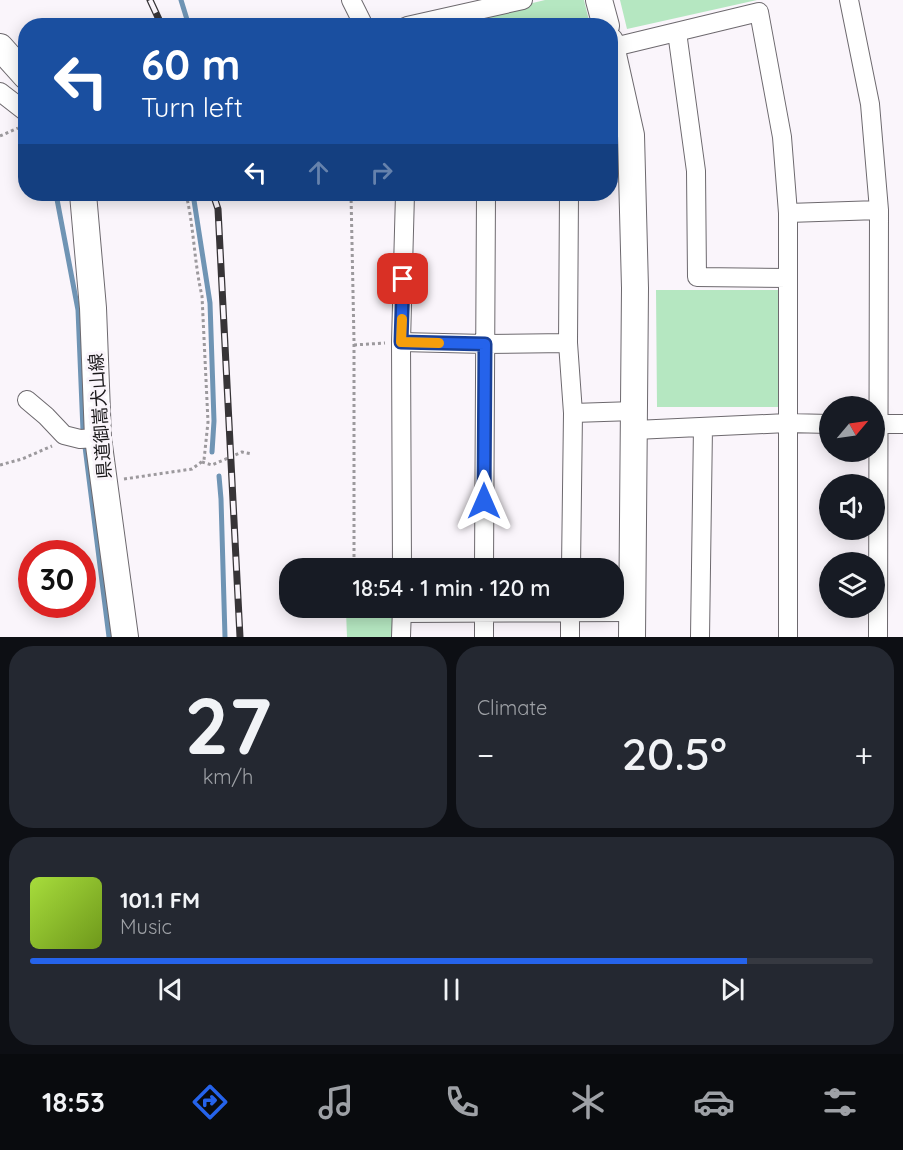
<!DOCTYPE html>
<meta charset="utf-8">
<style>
:root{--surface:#171b24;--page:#242831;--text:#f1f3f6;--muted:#9ea1a6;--line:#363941;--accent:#2563eb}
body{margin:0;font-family:Quicksand,"Noto Sans JP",sans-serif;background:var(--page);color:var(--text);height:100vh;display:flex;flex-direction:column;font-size:22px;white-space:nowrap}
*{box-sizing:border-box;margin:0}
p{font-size:20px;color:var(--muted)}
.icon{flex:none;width:33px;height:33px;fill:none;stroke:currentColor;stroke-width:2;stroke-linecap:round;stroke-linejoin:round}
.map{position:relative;height:637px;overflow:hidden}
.side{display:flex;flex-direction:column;gap:9px;padding:9px;background:#0d0f14;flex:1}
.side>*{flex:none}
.guide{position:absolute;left:18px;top:18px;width:600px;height:183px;border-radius:24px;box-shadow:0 3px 15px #0003;background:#1a4fa0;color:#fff;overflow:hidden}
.needle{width:39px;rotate:61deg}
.fabs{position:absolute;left:819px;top:396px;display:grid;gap:12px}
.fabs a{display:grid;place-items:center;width:66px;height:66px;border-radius:50%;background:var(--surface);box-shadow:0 3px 15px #0003;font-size:30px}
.speed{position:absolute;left:18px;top:540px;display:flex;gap:12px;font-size:30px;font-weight:700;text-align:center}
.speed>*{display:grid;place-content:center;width:78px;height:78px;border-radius:50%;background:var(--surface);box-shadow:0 3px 15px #0003;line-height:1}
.speed .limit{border:9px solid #d22;background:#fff;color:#111}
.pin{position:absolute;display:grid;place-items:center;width:51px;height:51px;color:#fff;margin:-26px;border-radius:12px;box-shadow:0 3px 9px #0006}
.me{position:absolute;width:66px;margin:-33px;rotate:0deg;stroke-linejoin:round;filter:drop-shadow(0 0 4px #0008)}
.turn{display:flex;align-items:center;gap:21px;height:126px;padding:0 24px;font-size:27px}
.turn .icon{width:78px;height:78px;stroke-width:2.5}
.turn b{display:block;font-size:42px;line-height:51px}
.lanes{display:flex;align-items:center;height:57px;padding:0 24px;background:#0003;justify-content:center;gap:30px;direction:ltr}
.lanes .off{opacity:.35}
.big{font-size:45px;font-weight:600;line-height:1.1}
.side .card{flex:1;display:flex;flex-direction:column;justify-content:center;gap:9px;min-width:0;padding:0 21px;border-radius:24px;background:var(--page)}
.side .dial{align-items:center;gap:0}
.dial b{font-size:78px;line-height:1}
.song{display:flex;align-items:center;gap:18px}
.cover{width:72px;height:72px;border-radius:9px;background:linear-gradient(135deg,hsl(80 70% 55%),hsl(80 70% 35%))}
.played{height:6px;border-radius:3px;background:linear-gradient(90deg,var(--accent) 85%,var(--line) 85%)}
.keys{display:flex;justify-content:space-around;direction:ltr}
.heat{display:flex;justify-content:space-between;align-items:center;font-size:33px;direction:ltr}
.side .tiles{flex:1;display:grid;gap:9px;grid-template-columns:1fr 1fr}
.card:last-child{grid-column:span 2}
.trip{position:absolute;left:279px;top:558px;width:345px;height:60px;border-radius:24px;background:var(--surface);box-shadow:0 3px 15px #0003;font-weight:600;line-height:60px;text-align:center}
.tab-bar{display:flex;height:96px;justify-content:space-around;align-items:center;background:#090b0e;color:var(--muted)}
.tab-bar .icon{width:42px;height:42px}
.tab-bar .on{color:var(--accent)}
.tab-bar b{font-size:27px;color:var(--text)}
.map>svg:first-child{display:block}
.green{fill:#b5e7c1}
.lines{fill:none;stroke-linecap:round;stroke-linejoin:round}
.stream{stroke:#6f94b4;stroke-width:5}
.street-casing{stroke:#6d696e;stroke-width:20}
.secondary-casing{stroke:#6d696e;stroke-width:28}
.path{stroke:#9c999d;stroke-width:3;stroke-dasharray:3 3;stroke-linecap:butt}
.street{stroke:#fff;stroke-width:18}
.secondary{stroke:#fff;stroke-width:26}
.rail-casing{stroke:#373437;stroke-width:7}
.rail{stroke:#faf5fb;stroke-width:4.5;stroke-dasharray:14;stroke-linecap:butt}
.route-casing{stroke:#184099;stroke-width:15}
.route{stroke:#2563eb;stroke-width:10}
.slow{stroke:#f59e0b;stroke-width:10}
.labels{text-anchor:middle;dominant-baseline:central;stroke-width:6;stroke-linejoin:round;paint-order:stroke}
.street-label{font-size:18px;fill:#1a181a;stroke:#faf5fb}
</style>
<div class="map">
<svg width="903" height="637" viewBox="0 0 903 637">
<rect width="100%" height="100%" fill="#faf5fb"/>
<path class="green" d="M545,0h39l6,25 -152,1z
M620,0h137l-130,29z
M656,290h123v117h-122z
M372,608h21l1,29h-47l-1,-26z"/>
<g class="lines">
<path class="stream" d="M181,0l8,26
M56,194l22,116 5,121 26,206
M193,194l17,109 4,118 -2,31
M219,476l2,23 4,138"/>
<defs>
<path id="street" d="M351,0l13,26
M849,0l21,104 9,106 -1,427
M407,26l116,-26
M677,32l19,139 1,106 90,1
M610,48l149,-36 23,125 6,76v424
M0,92l26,20
M569,194l-1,149 5,70 -2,155
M788,213l91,-3
M401,342l84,2 83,-1
M27,400l19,16 18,19 16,4 18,-1
M573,413l61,-2
M874,424h29
M635,430l152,-7 43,1
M402,568l-1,-226 4,-148
M484,568l2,-374
M484,608v29
M570,608v29
M402,613l229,-1
M401,637l1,-29
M700,637l3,-210"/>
<path id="secondary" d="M599,0l7,26
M610,41l21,94 4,153 -3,349
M0,47l26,29
M83,194l10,114 5,130 27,199"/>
</defs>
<use href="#street" class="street-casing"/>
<use href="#secondary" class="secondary-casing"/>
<path class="path" d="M0,136l18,-8
M351,194l3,147v227
M354,345l31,-2
M202,462l10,3 30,-13 10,2
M0,465l22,-6 30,-13
M124,479l68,-10 12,-9 4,-38 -6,-126c-8,-34 -8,-69 -16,-102"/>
<use href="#street" class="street"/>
<use href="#secondary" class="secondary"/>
<defs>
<path id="rail" d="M150,0l12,26
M213,194l5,15 22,428"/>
</defs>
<use href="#rail" class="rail-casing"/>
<use href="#rail" class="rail"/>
</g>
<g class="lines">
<defs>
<path id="route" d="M403,279l-2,63 84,2 -1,157"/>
</defs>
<use href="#route" class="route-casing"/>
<use href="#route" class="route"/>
<path class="slow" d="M402,319l-1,23 38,1"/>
</g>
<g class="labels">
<g class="street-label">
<text transform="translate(100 416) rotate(-94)">県道御嵩犬山線</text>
</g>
</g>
</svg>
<div class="fabs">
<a><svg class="needle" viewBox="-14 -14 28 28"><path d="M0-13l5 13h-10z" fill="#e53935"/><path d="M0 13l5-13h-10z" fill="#9ea1a6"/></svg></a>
<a><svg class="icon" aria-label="sound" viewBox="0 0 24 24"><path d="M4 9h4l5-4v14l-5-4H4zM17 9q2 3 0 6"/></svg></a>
<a><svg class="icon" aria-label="layers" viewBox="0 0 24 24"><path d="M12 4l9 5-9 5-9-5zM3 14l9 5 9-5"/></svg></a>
</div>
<div class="speed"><div class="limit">30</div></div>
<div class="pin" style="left:403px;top:279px;background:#d93025"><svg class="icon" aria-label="arrive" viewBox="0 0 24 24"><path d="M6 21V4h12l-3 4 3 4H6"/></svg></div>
<svg class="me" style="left:484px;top:501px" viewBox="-20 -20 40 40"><path d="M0-17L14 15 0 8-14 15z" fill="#2563eb" stroke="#fff" stroke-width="4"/></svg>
<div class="trip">18:54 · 1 min · 120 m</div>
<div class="guide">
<div class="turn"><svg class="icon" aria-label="left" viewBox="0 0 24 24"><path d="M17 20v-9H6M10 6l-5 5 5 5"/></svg><div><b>60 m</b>Turn left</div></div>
<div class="lanes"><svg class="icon" aria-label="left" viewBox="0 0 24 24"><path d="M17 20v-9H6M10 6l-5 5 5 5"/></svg><svg class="icon off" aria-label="ahead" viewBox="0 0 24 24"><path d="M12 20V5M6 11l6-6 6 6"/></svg><svg class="icon off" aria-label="right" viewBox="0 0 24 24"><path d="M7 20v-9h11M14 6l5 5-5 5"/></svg></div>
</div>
</div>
<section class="side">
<div class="tiles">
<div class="card dial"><b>27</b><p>km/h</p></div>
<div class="card"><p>Climate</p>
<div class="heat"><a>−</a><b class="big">20.5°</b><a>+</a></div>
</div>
<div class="card">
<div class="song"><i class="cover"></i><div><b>101.1 FM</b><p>Music</p></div></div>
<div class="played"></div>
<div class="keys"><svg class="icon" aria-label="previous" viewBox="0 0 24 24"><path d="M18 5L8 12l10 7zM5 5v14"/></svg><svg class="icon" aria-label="pause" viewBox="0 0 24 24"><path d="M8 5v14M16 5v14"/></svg><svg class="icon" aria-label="next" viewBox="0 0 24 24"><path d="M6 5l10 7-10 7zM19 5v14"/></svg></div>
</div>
</div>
</section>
<nav class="tab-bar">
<b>18:53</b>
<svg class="icon on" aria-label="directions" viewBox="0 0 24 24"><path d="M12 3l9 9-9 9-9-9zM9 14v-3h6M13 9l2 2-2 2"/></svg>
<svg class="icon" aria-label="music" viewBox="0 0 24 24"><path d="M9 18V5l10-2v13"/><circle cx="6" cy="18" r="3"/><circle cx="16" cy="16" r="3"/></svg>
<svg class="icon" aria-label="phone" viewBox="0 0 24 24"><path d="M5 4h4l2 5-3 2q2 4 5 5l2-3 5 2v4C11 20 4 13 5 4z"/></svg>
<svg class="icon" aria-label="climate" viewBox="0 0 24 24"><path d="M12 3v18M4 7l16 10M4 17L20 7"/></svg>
<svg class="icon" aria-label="car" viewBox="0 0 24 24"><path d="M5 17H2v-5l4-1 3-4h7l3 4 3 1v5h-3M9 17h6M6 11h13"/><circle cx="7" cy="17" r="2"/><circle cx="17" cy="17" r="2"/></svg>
<svg class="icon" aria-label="filters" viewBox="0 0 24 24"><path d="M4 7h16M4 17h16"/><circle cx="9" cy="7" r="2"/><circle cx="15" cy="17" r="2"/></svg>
</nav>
